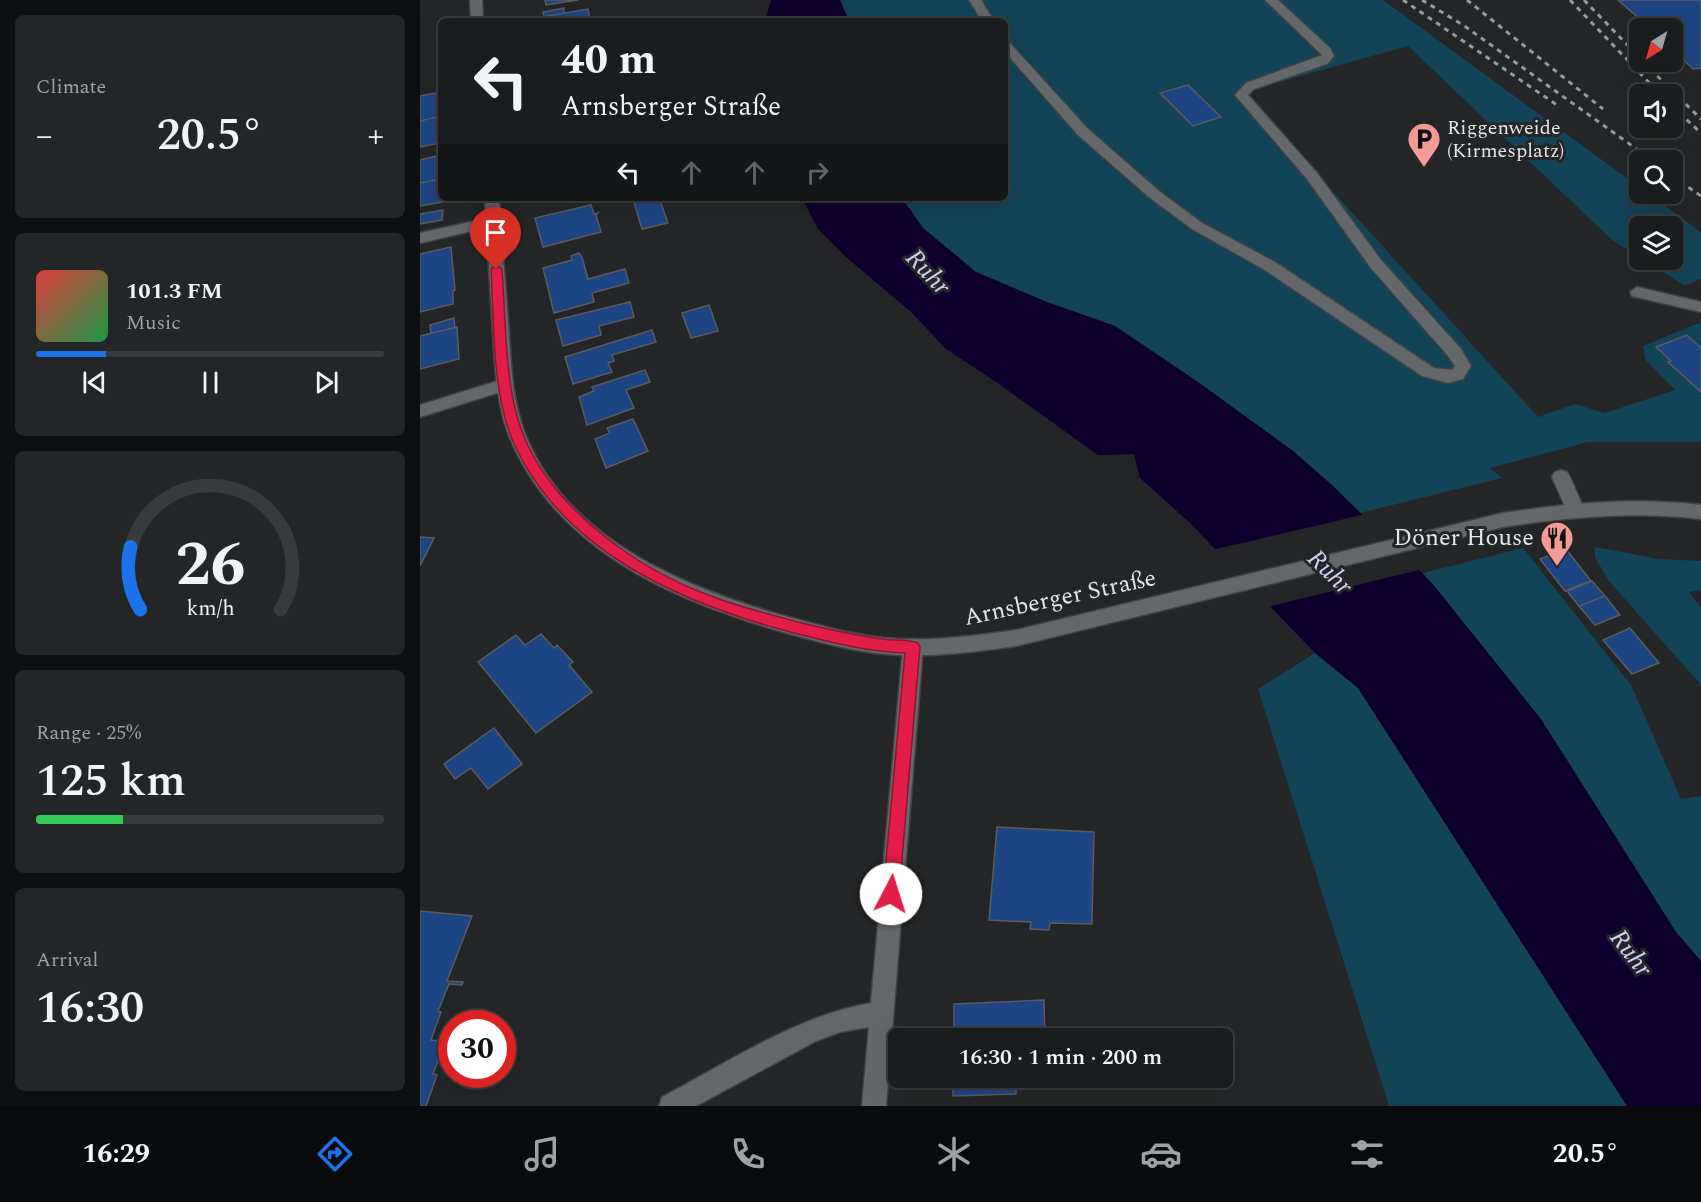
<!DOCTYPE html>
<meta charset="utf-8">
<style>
:root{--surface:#1a1c1d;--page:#232526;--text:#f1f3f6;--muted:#9fa1a4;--line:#383a3b;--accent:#1a73e8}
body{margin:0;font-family:Spectral,serif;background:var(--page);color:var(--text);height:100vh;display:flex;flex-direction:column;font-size:22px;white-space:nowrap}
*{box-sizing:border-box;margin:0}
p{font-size:20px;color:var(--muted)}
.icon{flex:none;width:33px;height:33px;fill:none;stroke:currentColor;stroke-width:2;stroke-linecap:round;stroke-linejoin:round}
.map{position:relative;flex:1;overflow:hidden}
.side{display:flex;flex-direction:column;gap:15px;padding:15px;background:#0e0f10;width:420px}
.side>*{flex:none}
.hud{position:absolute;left:18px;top:18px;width:570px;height:183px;border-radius:9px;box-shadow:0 6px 24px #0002,0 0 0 2px var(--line);background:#1a1c1d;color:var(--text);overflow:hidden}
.needle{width:39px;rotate:217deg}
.fabs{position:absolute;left:1209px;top:18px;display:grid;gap:12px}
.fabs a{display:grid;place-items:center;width:54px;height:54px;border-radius:9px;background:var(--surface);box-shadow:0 6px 24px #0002,0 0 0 2px var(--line);font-size:30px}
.speed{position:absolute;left:18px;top:1010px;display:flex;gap:12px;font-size:30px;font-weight:700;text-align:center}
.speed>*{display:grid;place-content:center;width:78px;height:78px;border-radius:50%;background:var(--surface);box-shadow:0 6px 24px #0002,0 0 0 2px var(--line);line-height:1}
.speed .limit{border:9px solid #d22;background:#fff;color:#111}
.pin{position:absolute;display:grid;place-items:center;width:51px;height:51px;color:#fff;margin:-62px -26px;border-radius:50% 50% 50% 0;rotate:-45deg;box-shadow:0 0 6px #0007}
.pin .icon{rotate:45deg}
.me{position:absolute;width:66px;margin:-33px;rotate:5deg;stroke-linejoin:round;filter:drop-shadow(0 0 4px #0008)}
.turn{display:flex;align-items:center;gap:21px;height:126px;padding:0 24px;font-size:27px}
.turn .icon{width:78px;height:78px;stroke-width:2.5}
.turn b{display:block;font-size:42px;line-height:51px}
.lanes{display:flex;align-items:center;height:57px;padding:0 24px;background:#0003;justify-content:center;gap:30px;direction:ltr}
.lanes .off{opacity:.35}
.big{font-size:45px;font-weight:600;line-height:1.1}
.side .widget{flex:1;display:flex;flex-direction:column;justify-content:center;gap:9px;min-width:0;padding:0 21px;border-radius:9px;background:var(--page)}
.side .dial{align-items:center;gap:0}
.dial svg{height:156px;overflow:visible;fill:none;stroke:var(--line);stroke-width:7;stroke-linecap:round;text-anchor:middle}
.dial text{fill:var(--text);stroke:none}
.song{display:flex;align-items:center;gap:18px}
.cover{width:72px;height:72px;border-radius:9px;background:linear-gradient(135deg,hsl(0 70% 55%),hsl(140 70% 35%))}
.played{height:6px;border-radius:3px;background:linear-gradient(90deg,var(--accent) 20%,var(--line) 20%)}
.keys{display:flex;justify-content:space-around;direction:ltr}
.heat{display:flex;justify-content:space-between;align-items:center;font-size:33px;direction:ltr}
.charge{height:9px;border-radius:4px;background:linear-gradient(90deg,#34c759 25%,var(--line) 0)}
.trip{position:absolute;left:468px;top:1028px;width:345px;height:60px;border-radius:9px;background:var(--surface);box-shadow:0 6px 24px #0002,0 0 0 2px var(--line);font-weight:600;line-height:60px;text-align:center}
.dock{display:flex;height:96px;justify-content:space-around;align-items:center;background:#0a0b0c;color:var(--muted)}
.dock .icon{width:42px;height:42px}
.dock .on{color:var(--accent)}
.dock b{font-size:27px;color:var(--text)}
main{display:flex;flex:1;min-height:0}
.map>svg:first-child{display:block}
.green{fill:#134356}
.water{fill:#0e002e}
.pier{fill:#232527}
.building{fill:#1e4684;stroke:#5a5c5e;stroke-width:1.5}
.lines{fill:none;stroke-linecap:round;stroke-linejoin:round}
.service-casing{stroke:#404344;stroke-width:3}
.minor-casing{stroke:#404344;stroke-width:3}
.tertiary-casing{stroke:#404344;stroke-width:3}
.service{fill:#65686a;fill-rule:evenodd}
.minor{fill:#65686a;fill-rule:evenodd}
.tertiary{fill:#65686a;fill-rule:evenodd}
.rail{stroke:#989a9b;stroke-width:3;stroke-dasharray:5 5;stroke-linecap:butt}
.route{fill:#e11d48;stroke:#92132f;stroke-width:1.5}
.labels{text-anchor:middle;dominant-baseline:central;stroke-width:6;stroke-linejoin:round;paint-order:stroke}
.far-poi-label{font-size:20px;fill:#e4e6e7;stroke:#232527;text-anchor:start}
.poi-label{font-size:24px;fill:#e4e6e7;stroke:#232527;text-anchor:end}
.street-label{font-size:24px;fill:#e4e6e7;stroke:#232527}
.water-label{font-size:26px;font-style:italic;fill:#d0cbf5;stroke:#232527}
</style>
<main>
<section class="side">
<div class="widget"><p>Climate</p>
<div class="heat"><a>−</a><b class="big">20.5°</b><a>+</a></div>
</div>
<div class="widget">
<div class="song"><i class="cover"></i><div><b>101.3 FM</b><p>Music</p></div></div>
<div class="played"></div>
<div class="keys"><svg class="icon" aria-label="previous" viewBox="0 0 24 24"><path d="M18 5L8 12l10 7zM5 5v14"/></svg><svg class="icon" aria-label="pause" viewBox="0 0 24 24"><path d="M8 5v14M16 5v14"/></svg><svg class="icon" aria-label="next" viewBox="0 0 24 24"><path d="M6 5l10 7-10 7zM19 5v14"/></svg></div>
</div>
<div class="widget dial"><svg viewBox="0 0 100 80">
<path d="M14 69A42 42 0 1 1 86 69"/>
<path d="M14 69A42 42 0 0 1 9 37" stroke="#1a73e8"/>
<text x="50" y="56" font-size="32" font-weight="700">26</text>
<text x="50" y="72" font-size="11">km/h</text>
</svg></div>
<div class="widget"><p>Range · 25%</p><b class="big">125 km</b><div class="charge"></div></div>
<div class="widget"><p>Arrival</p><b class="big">16:30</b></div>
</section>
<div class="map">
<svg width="1281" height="1106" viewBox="0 0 1281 1106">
<rect width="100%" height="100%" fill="#232527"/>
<path class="green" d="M420,0h543l256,187 1,7h9l52,38v47l-16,7 -41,-26h28v-34h-32l-1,31 -27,-17 -204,-194 -154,43 -7,8 291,320 37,-13 30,9 70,-23 -30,-31 -2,-13 58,-24v120h-113l-98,26 12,10 -142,35 -67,-62 -95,-69 -83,-56 -68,-24 -71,-30 -53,-44 -21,-30h103v-177h-156z
M1175,547l64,12 42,2v29l-12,2 12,15v78l-93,-105 -13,-23z
M1103,548l108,137 50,114 20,-3v165l-25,-29 -253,-359z
M895,653l43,35 269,418h-238l-131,-417z"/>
<path class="water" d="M351,0h69l9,21h-84z
M382,198h100l21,30 53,44 71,30 68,24 83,56 95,69 38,33 101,99 109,136 135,213 25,29v145h-74l-269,-418 -43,-35 -125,-130 -50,-45 -6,-24 -36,1 -99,-71 -53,-35 -35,-37 -65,-55 -28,-28z"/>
<path class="pier" d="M946,514l57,55 -156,38 -55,-57z"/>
<path class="building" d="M125,0h33l-32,5z
M1198,0h83v68l-8,1 -21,-20v-21h-22z
M144,8v5l-20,4 -1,-5z
M168,9l2,11 -42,1 -1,-5z
M768,85l33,32 -28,9 -33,-33z
M21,92v24l-21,5v-25z
M21,116v27l-21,4v-26z
M21,155v24l-21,4v-23z
M21,179v19h7v3l-28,5v-23z
M232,198h7l9,25 -26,6 -8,-27z
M171,205l3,9 4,-1 -2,2 5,17 -58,15 -8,-29z
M23,210l-1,10 -22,4v-10z
M31,247l4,43 -2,1v13l-33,8v-58z
M159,253l3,4 6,22 37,-10 4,14 -37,10 2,9 -40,11 -11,-45 29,-8 -1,-4z
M210,302l4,15 -35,9 2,9 -38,11 -7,-26z
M289,305l9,26 -27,7 -9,-25z
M34,318l1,10 -24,5 -1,-8z
M37,327l2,32 -39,10v-33z
M232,330l4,12 -44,13 2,6 -6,2 4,9 -39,12 -8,-27z
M1267,335l14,13v44l-33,-30 3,-1 -15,-14z
M225,370l5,12 -24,8 8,18 -47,17 -8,-28 15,-6 -2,-4z
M213,419l15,32 -42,17 -11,-29 15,-6 -3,-5z
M0,537l14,1 -14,28z
M1146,549l25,32 -26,10 -25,-32z
M1172,581l13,15 -26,10 -12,-15z
M1185,596l15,19 -25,10 -16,-19z
M1210,628l29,35 -27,11 -29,-34z
M121,634l13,14 3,-3 16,17 -4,3 23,27 -56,41 -58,-71 38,-27 9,10z
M74,728l28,36 -34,25 -17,-21 -16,11 -11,-15z
M577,827l97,5 -2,92 -42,-1 -1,7 -19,-1 1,-7 -42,-2z
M0,911l52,5 -25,65 16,1 -1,3 -13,-1 -11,27 3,1 -10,28 17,2 -4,3 -11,29 4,1 -11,31h-6z
M624,1000l1,38h-91v-34z
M533,1077h63v17l-63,2z"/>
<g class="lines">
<defs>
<path id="service" d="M549,0h12l13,21h-12z
M845,0h13l52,48 4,8 -7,8 -73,25 -6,6 69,78 64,87 80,89 10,17 -8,13 -15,4 -26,-7 -157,-106 -73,-41 -43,-32 -71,-62 -73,-83v-11l4,1 79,87 71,62 43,32 73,39 159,106 18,2 3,-4 -6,-9 -78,-89 -64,-89 -72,-84 11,-12 76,-28z
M73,217l5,2 2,3 -2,3 -78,18v-10z
M1217,287l64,15v10l-69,-16 -2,-4z
M1141,470l6,2 3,5 14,32 -3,5 -6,2 -6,-2 -3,-5 -14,-32 3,-5z"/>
<path id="minor" d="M84,379l6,2 2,4 -2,4 -90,28v-12z
M493,639l7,2 3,6 -37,459h-24l7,-79 -29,5 -24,9 -120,65h-37l3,-9c67,-35 134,-81 209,-94l32,-356 3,-6z"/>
<path id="tertiary" d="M50,0h12l1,21h-12z
M65,198h14c2,41 6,81 9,122 3,39 3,79 18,116 43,105 160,152 262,181 32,8 64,18 97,21 44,4 88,-2 131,-8l487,-117c66,-10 131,-16 198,-8v14c-67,-8 -132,-2 -198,8l-487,119c-43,6 -87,12 -131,8 -35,-3 -68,-13 -102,-22 -111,-32 -227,-82 -274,-196 -14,-36 -14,-77 -17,-116 -2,-40 -5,-81 -7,-122z"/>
</defs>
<use href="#service" class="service-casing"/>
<use href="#minor" class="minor-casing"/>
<use href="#tertiary" class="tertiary-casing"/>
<use href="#service" class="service"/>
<use href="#minor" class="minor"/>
<use href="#tertiary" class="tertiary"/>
<path class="rail" d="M983,0l154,105
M1002,0l41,25 189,135
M1047,0l136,109
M1150,0l90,94
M1164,0l56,58
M1223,62l58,57
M1252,106l29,27
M1252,176l29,20"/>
</g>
<path class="route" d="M76,265l6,4c4,52 2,122 23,170 31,72 114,131 186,157 28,11 58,18 87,26 28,7 56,13 84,17 12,2 25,0 36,4l2,4 -21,247 -2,6 -6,2 -6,-2 -2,-6 22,-241c-38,-1 -75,-11 -111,-20 -111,-29 -233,-81 -282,-194 -20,-48 -18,-118 -21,-170z"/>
<defs>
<symbol id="parking-pin" viewBox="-11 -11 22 30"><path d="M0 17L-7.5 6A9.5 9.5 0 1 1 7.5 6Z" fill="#f59b97" stroke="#232527"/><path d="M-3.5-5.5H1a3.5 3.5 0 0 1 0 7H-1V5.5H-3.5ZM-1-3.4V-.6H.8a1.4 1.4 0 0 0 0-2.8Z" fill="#111"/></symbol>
<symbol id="restaurant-pin" viewBox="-11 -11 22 30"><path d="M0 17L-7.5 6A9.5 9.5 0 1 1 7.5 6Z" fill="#f59b97" stroke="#232527"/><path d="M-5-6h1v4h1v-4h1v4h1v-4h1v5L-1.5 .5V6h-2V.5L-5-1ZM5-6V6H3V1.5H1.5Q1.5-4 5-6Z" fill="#111"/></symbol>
</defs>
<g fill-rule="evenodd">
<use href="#parking-pin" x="985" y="120" width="38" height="52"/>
<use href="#restaurant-pin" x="1118" y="519" width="38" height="52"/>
</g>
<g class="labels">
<g class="far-poi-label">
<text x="1027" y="128">Riggenweide<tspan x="1027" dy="23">(Kirmesplatz)</tspan></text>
</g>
<g class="poi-label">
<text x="1114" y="538">Döner House</text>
</g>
<g class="street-label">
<text transform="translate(640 598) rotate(-12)">Arnsberger Straße</text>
</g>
<g class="water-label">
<text transform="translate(508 272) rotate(47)">Ruhr</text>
<text transform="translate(910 572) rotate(45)">Ruhr</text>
<text transform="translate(1211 953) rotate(53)">Ruhr</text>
</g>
</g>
</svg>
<div class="fabs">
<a><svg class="needle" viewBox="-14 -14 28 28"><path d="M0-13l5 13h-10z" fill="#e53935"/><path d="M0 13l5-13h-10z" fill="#9fa1a4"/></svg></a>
<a><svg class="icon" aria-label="sound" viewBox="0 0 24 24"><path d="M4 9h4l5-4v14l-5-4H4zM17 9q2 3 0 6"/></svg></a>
<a><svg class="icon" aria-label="search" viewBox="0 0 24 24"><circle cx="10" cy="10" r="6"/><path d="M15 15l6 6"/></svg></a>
<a><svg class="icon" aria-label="layers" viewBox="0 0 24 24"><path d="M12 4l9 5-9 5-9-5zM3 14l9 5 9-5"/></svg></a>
</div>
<div class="speed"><div class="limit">30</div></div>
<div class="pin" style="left:76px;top:269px;background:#d93025"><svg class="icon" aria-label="arrive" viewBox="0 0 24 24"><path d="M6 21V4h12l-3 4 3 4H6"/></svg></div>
<svg class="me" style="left:471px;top:894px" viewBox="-20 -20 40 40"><circle r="19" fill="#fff"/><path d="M0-13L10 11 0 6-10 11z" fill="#e11d48"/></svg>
<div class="trip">16:30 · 1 min · 200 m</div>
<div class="hud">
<div class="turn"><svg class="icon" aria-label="left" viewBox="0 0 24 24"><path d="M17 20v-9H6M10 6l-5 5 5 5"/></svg><div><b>40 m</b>Arnsberger Straße</div></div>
<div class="lanes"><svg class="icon" aria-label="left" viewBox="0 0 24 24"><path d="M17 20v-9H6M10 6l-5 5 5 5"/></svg><svg class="icon off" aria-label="ahead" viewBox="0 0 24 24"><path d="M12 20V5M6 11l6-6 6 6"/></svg><svg class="icon off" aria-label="ahead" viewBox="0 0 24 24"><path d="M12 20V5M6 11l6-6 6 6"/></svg><svg class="icon off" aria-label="right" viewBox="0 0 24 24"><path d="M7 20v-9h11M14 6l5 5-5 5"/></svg></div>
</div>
</div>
</main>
<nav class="dock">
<b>16:29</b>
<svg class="icon on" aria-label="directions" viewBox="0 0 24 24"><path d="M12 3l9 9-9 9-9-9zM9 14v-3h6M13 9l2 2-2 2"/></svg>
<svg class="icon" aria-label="music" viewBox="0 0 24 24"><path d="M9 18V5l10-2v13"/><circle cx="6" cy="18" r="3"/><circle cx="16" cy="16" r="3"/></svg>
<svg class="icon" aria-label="phone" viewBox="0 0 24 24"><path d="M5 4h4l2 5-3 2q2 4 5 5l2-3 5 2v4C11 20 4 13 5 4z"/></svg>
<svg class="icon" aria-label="climate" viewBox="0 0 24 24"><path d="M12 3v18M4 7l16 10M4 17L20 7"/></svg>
<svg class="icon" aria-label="car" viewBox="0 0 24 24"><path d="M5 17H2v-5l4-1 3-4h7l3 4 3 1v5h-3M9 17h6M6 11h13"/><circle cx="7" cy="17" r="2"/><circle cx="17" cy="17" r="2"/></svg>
<svg class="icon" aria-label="filters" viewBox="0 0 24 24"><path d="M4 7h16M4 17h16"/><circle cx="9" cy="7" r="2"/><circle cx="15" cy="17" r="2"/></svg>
<b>20.5°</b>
</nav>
